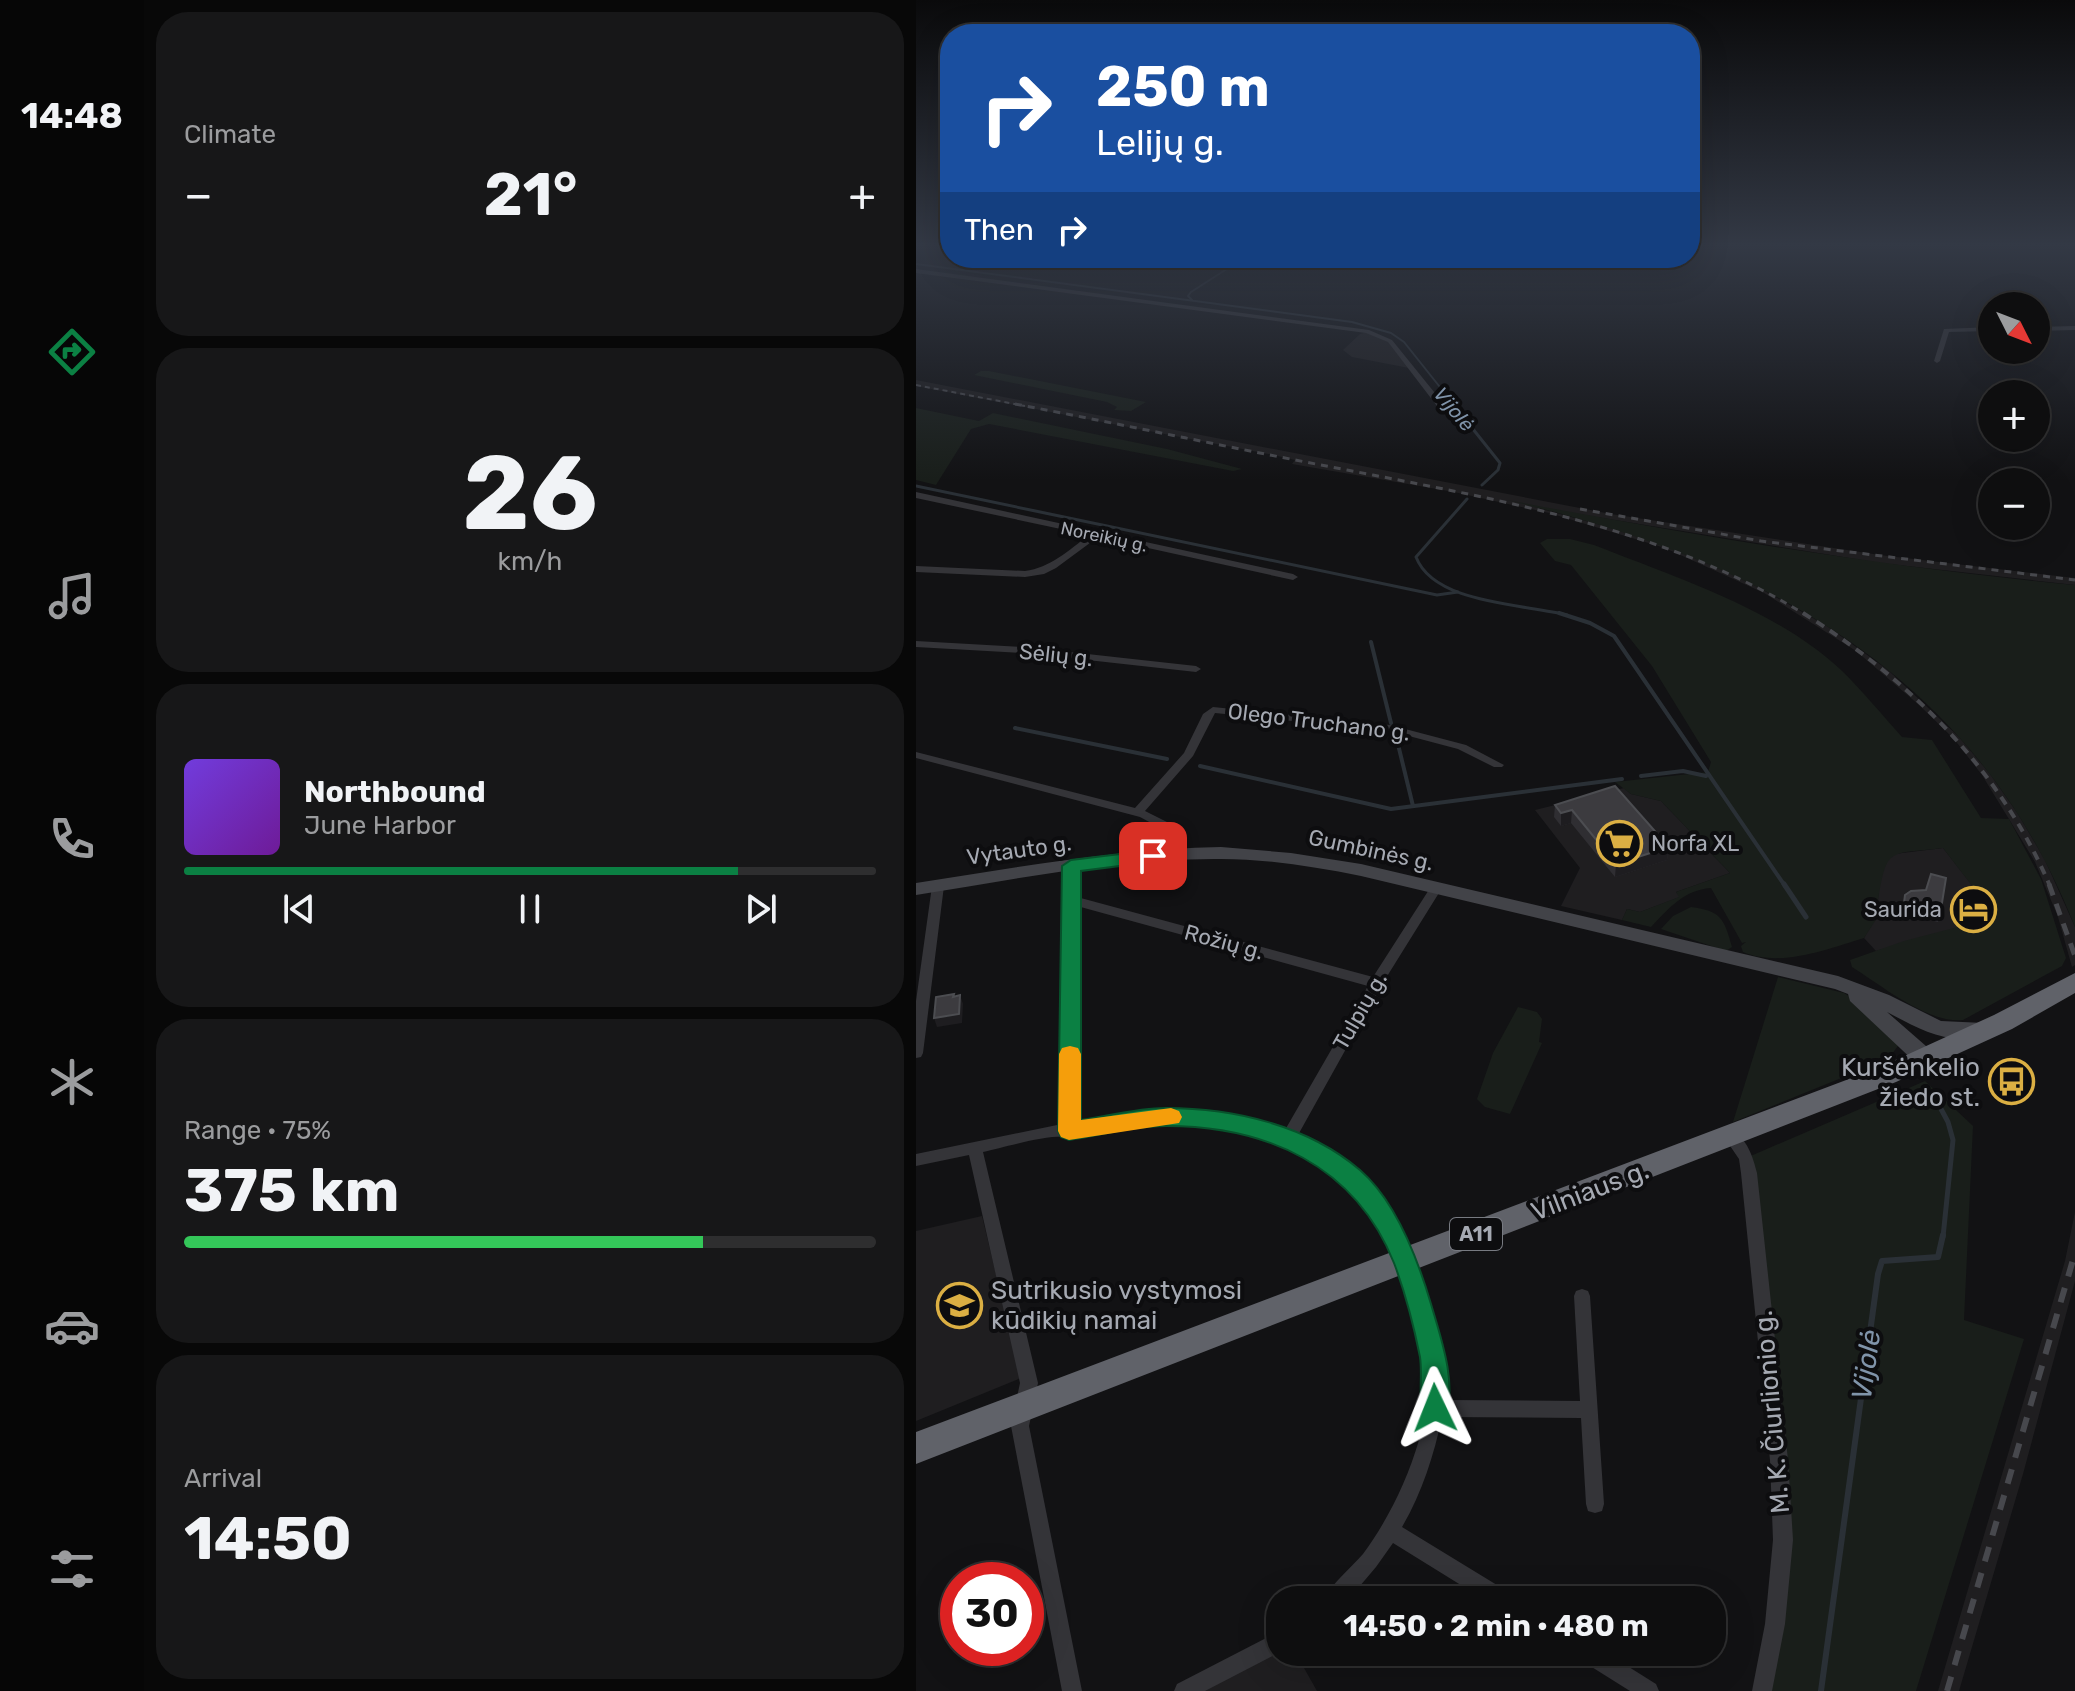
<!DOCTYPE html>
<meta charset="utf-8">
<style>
:root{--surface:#0e0e0f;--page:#171718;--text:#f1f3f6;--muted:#9b9c9e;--line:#2e2e2f;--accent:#0b8043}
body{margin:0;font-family:Rubik,sans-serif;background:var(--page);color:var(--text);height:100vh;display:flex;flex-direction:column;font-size:30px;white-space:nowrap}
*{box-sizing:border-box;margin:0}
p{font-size:26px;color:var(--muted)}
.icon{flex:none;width:44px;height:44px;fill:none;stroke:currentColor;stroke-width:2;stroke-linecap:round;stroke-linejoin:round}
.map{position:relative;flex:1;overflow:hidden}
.sheet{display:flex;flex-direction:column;gap:12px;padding:12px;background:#080808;width:772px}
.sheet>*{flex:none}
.banner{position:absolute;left:24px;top:24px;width:760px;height:244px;border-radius:32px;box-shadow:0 8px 32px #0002,0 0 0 2px var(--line);background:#1a4fa0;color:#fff;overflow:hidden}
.needle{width:52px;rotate:132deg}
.buttons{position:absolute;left:1062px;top:292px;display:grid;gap:16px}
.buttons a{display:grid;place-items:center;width:72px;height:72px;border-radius:50%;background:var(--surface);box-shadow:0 8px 32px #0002,0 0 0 2px var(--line);font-size:40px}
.speed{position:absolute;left:24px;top:1562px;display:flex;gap:16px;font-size:40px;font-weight:700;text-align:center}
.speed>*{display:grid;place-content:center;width:104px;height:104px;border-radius:50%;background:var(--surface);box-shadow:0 8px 32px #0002,0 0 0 2px var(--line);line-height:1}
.speed .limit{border:12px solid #d22;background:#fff;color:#111}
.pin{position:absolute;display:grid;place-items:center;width:68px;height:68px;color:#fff;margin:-34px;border-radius:16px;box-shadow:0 4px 12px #0006}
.me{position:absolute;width:88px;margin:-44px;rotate:358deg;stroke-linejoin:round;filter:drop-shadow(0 0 6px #0008)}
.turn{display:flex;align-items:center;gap:28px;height:168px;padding:0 24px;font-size:36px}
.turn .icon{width:104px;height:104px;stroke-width:2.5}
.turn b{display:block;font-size:56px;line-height:68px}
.then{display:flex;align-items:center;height:76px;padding:0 24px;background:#0003;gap:16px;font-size:30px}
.big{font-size:60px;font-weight:700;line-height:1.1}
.sheet .tile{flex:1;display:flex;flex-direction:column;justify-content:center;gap:12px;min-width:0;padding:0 28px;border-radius:32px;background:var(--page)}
.sheet .dial{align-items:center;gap:0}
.dial b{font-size:104px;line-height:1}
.song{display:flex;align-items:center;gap:24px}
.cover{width:96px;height:96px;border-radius:12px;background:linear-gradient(135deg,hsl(260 70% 55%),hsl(280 70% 35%))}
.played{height:8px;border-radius:4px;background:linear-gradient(90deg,var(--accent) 80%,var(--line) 80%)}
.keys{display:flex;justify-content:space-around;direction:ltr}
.heat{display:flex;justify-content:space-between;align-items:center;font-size:44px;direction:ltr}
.charge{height:12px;border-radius:6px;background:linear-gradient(90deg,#34c759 75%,var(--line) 0)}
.trip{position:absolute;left:350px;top:1586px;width:460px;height:80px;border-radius:32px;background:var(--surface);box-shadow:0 8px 32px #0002,0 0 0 2px var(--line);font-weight:700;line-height:80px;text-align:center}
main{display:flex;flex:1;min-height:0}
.dock{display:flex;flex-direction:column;width:144px;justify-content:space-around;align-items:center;background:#060606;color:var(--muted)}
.dock .icon{width:56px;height:56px}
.dock .on{color:var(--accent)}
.dock b{font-size:36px;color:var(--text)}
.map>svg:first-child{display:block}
.built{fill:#1f1e20}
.green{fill:#191e1a}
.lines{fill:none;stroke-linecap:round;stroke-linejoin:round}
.stream-far4{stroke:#2a3036;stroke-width:2}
.stream-far3{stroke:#2a3036;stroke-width:3}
.stream-far2{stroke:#2a3036;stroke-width:4}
.stream-far1{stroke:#2a3036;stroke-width:5}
.stream{stroke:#2a3036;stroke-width:6}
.street{fill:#343438;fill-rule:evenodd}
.secondary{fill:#424348;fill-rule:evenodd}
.highway{fill:#606269;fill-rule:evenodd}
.rail-far4{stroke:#47484d;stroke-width:2;stroke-dasharray:5 4;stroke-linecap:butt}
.rail-far3{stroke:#47484d;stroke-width:3;stroke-dasharray:7 6;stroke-linecap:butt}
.rail-far2{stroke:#47484d;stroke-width:4;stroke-dasharray:9 7;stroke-linecap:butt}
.rail-far1{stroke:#47484d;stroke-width:5;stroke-dasharray:12 9;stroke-linecap:butt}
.rail{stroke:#47484d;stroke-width:6;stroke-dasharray:15 12;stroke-linecap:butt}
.wall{fill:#2f2e32}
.shaded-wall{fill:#1e1d20}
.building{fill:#3c3b3f;stroke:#4c4d51;stroke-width:2}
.route{fill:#0b8043;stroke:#07532c;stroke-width:2}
.slow{fill:#f59e0b}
.labels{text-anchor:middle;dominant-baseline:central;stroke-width:8;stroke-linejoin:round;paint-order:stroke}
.far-street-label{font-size:18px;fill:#a5a9b2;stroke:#0d0d0f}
.far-water-label{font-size:20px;font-style:italic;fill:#8094aa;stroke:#0d0d0f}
.shield{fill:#0d0d0f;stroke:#777a81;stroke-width:2}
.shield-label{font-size:20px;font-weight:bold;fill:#a5a9b2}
.street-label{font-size:22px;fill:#a5a9b2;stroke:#0d0d0f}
.poi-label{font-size:22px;fill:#a5a9b2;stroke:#0d0d0f;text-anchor:start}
.near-poi-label{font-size:26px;fill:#a5a9b2;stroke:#0d0d0f;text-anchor:end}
.near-street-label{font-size:26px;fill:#a5a9b2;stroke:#0d0d0f}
.near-water-label{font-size:28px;font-style:italic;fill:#8094aa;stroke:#0d0d0f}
</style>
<main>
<nav class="dock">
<b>14:48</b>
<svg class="icon on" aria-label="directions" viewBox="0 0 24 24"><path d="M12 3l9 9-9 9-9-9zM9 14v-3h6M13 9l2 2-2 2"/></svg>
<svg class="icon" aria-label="music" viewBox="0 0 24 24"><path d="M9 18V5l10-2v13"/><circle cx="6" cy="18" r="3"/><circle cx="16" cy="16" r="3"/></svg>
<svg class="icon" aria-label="phone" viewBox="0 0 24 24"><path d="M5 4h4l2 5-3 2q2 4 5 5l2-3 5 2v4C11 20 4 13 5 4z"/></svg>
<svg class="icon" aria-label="climate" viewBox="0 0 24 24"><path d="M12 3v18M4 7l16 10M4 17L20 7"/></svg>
<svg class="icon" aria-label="car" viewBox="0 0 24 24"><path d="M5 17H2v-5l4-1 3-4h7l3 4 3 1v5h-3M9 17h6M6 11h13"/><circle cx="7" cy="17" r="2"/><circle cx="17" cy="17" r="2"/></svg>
<svg class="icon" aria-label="filters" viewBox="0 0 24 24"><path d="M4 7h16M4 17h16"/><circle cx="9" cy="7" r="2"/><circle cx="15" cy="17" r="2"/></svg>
</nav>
<section class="sheet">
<div class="tile"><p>Climate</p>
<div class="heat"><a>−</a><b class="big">21°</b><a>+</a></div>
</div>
<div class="tile dial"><b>26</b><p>km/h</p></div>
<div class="tile">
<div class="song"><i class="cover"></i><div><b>Northbound</b><p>June Harbor</p></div></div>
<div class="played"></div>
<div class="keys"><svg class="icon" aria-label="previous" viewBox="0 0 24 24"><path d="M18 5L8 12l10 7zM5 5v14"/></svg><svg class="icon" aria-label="pause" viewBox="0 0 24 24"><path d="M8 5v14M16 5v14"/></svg><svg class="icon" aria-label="next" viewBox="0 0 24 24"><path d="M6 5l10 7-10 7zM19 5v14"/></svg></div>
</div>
<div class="tile"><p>Range · 75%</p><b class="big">375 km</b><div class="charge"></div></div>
<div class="tile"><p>Arrival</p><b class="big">14:50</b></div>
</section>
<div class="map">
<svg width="1159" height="1691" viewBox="0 0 1159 1691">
<rect width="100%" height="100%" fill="#121214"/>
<path class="built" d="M452,332l20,9 21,27 -57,-11 -9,-7 17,-16z
M0,380l695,134 269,41 195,23v7l-195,-22 -346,-56 101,27 98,39 94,53 61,44 71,67 31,37 28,40 27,46 30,67v38l-3,2 -14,-50 -23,-55 -53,-87 -28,-36 -35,-34 -63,-54 -92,-58 -99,-45 -116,-35 -95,-21 -162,-28 3,-4 -22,-5 -357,-69z
M708,788l7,6 30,7 69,72 -54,19 4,5 -40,15 -13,-3 -5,11 -61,-14 19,-38 -45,-58z
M1027,848l54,69 -121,34 -12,-13 12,-20 -8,-4 7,-10 9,-1 -6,-2 1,-23 7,-16 8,-8z
M1159,1212v69l-52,193 -64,217h-21l127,-430z
M66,1216l39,162 -105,43v-190z
M364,1652h15l22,39h-133z"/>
<path class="green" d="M65,371h8l157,31 -15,9 -17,-1 3,-3 -10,-5 -133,-27z
M0,408l63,13 14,-8 174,36 75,20 -9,2 -244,-47 -18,5 -35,56 -20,-5z
M591,500c189,36 377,67 568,85v342c-100,-255 -315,-367 -568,-427z
M631,539h23l24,6c81,32 181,64 246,124 22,21 42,46 62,68l30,3 49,78 28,1 32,60 25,79 -4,8 -99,54c-35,4 -82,-35 -111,-53l-2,-7 54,-19 92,-24 -53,-69c-54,7 -56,-3 -65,53l6,2 -9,2 -6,8 8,5 -13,20c-36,11 -84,30 -121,14l-2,-6 5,-4 -4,1 -31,-55c-27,2 -42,20 -60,39l-29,-7 5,-11 13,3 39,-15 -3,-5 54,-19 -69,-72 -30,-7 -16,-12 93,-10 3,-10 -59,-96 -81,-101 -16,-4 -15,-18z
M775,907c30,4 33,11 41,40l-6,4 -65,-22 12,-13z
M862,977l66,16 14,9 37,37 3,7 -10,13 -155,63z
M602,1007l19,5 5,7 -3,23 3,1 -32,71 -25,-7 -8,-8 16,-46z
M1009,1081l48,45 -9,194 60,19 -108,352h-154l19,-110 -35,-423z"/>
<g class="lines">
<path class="stream-far4" d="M0,264l436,58 39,11 13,9 51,64
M276,300l-4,-4 3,-4 53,-34"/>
<path class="stream-far3" d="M537,404l47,59 -2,7 -16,15
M0,486l521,109 21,-3
M551,499l-51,58c18,47 108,47 151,58"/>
<path class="stream-far2" d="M643,613l31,10 24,13 171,250
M455,642l20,81
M99,728l152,31
M479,732l18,74
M284,766l191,43 231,-30
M725,776l42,-5 23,5"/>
<path class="stream-far1" d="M868,884l22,33
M1017,1094l15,28 5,18 -10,97"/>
<path class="stream" d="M905,1691l57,-417 4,-13 56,-4 5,-22"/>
<path class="street" d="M0,269l453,61 23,10 55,68 -7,2 -52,-68 -22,-9 -450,-60z
M1159,326v4l-39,1v-4z
M1076,327v4l-43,1 -9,29 -3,2 -3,-2 10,-32z
M0,492l377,82 5,3 -5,3 -195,-43 -42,31 -12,6 -19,3 -109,-5v-6l109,5c25,-3 44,-21 64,-36l-173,-37z
M0,641l108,6 172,19 5,3 -5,3 -172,-19 -108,-6z
M297,707l177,18 76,20 38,20 -2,2h-8l-36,-18 -68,-18 -175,-18 -22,43 -48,55 30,15 9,28 -6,4 -6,-4 -6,-23 -26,-14 -224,-59v-6l219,56 49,-55 19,-39z
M155,862l6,4v31l296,80 59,-92h8l2,3 -61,98 -83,149c22,10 45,22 61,40 50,52 88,152 85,225l136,1 -6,-105 2,-5 6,-2 6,2 2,5 14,208 -2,7 -7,2 -7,-2 -2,-7 -5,-86 -139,-1c-8,38 -20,76 -40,110l108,66 3,7h-28l-92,-57 -17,24 -28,33h-24c7,-16 27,-32 39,-46 25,-34 44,-73 56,-114 13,-49 5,-95 -9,-143 -13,-41 -33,-85 -64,-116 -69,-68 -183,-63 -271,-47l-6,3c-20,-3 -64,10 -86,15l55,231 -9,43 53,265h-20l-51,-265 9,-43 -51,-228 -53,11v-12l146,-30 3,-258zM161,906l291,80 -83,144c-67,-23 -139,-20 -208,-9z
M22,882l6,4 -21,167 -2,4 -5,1v-57l16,-115z
M816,1131c15,7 21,26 25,42l31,287 5,80 -8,84 -13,67h-20l13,-67 8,-84 -3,-80 -29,-287 -2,-14 -15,-22 3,-4z
M364,1631v21l-75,39h-31l3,-7z
M660,1652h29l51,32 3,7h-29l-51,-32z"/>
<path class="secondary" d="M305,847l70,6 70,11 477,112 51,19 52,26 43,2 3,6 -3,6c-36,11 -65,-6 -97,-23l47,41 3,6 -3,6 -8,2 -8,-2 -68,-64 -2,-7 -13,-5 -474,-113c-46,-9 -93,-17 -140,-17 -103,-1 -204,20 -305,36v-12c102,-16 202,-34 305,-36z"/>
<path class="highway" d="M1159,973v20l-63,36 -116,53 -980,382v-32l962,-364 116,-53z"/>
<path class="rail-far4" d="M0,385l109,21"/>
<path class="rail-far3" d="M99,404c111,21 221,45 332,66 159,31 319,59 459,145
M664,509l181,32 314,39"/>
<path class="rail-far2" d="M887,613c107,67 197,156 247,273"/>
<path class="rail-far1" d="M1133,884l26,72"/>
<path class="rail" d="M1031,1691l128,-438"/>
</g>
<path class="wall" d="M699,786l54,61 -2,13 -52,17 -44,-54 -10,3 -7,-9 1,-12z
M989,895l36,14 -3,13 -16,-4 -7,3 -10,-2 -4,-4z
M1048,900l19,14 -11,3 -10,-13z"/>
<path class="shaded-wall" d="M656,810l-1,13 -10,3v-13z
M753,847l-2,13 -52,17 1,-13z
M1010,906l-4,12 -7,3 4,-12z
M1068,910l-1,4 -11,3 1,-5z
M44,995l3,9 -1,19 -25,4 -3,-9z"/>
<path class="building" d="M699,786l54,61 -53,17 -44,-54 -11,3 -6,-8z
M1015,874l15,4 -5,31 -15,-3 -7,3 -11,-2 -4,-4 1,-8 6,-4 15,-1z
M1059,898l9,12 -11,2 -9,-12z
M38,994l-1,3 7,-2 -1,19 -25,4 2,-21z"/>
<linearGradient id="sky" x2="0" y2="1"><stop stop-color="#0a0a0b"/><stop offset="0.51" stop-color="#333945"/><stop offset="1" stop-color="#333945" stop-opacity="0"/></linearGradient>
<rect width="1159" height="480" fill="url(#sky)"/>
<path class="route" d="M237,850l9,6 -3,5 -78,10v249c27,-4 57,-12 85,-12 67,0 141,17 194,62 36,31 58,90 71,134 9,31 27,81 14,113l-10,4 -10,-4c-8,-19 -2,-40 -5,-60 -6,-30 -15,-65 -26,-94 -39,-98 -128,-137 -228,-137 -32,0 -65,9 -97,14l-8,-3 -3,-6 4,-265 9,-6z"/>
<path class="slow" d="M154,1046l8,2 3,6v66l90,-12 8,3 3,6 -3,6 -110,17 -8,-3 -3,-6 1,-77 3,-6z"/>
<defs>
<symbol id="supermarket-ring" viewBox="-11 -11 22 22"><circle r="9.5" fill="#0d0d0f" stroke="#dbaf43" stroke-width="1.5"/><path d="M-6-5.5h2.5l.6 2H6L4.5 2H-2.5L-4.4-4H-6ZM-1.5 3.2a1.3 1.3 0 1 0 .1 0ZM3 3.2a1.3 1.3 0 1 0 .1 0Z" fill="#dbaf43"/></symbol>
<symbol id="hotel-ring" viewBox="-11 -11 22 22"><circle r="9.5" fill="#0d0d0f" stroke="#dbaf43" stroke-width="1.5"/><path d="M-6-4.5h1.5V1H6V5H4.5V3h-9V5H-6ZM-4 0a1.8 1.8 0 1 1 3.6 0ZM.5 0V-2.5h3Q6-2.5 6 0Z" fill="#dbaf43"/></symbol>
<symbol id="bus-ring" viewBox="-11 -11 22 22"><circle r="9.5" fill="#0d0d0f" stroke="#dbaf43" stroke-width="1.5"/><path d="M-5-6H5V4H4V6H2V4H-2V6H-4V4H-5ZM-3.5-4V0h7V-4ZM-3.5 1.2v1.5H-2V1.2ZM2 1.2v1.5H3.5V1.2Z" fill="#dbaf43"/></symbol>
<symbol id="school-ring" viewBox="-11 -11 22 22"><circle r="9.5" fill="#0d0d0f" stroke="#dbaf43" stroke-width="1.5"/><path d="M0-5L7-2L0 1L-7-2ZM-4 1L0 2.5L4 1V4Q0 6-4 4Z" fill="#dbaf43"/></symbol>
</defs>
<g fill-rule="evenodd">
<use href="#supermarket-ring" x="678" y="818" width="51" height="51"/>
<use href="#hotel-ring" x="1032" y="884" width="51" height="51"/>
<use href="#bus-ring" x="1070" y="1056" width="51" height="51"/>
<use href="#school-ring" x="18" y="1280" width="51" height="51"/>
</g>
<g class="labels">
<g class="far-street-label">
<text transform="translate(188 537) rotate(12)">Noreikių g.</text>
</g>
<g class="far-water-label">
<text transform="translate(538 409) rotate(50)">Vijolė</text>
</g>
<rect class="shield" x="534" y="1218" width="52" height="32" rx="6"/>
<g class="shield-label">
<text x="560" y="1234">A11</text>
</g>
<g class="street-label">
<text transform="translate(140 655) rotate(6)">Sėlių g.</text>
<text transform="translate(403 722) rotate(7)">Olego Truchano g.</text>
<text transform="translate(103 850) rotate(-8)">Vytauto g.</text>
<text transform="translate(455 850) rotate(12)">Gumbinės g.</text>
<text transform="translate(308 942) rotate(15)">Rožių g.</text>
<text transform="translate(444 1011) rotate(-60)">Tulpių g.</text>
</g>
<g class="poi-label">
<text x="735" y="843">Norfa XL</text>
<text x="1026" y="909" text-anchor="end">Saurida</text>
</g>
<g class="near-poi-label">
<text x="1064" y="1067">Kuršėnkelio<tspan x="1064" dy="30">žiedo st.</tspan></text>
<text x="75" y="1290" text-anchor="start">Sutrikusio vystymosi<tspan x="75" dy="30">kūdikių namai</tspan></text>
</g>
<g class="near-street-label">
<text transform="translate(674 1191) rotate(-21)">Vilniaus g.</text>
<text transform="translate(856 1412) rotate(-95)">M. K. Čiurlionio g.</text>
</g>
<g class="near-water-label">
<text transform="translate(950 1365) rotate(-82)">Vijolė</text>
</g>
</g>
</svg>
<div class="buttons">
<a><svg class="needle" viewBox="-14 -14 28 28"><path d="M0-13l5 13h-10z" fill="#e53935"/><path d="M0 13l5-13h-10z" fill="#9b9c9e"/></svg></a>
<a>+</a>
<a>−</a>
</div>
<div class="speed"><div class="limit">30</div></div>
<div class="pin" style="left:237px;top:856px;background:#d93025"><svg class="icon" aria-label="arrive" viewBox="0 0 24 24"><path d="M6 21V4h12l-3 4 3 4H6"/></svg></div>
<svg class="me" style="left:519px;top:1408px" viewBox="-20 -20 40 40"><path d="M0-17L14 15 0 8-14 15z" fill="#0b8043" stroke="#fff" stroke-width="4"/></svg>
<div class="trip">14:50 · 2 min · 480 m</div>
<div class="banner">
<div class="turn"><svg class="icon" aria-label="right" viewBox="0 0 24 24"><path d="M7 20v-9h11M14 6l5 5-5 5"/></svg><div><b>250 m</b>Lelijų g.</div></div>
<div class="then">Then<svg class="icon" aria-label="right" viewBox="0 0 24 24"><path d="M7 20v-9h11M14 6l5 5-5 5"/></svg></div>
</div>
</div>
</main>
